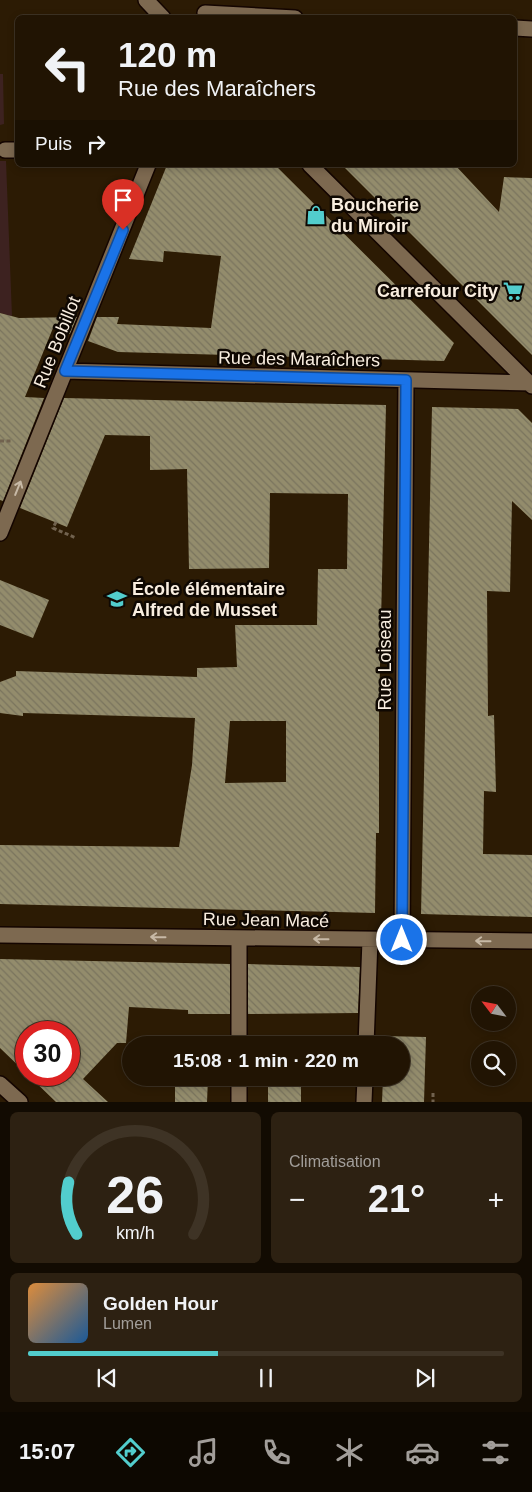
<!DOCTYPE html>
<html lang="fr">
<meta charset="utf-8">
<style>
:root{--surface:#211403;--page:#2d2112;--text:#f1f3f6;--muted:#a29e9a;--line:#3e3325;--accent:#52cdcd}
body{margin:0;font-family:Helvetica,sans-serif;background:var(--page);color:var(--text);height:100vh;display:flex;flex-direction:column;font-size:19px;white-space:nowrap}
*{box-sizing:border-box;margin:0}
p{font-size:16px;color:var(--muted)}
.icon{flex:none;width:28px;height:28px;fill:none;stroke:currentColor;stroke-width:2;stroke-linecap:round;stroke-linejoin:round}
.map{position:relative;height:1102px;overflow:hidden}
.side{display:flex;flex-direction:column;gap:10px;padding:10px;background:#120b02;flex:1}
.side>*{flex:none}
.guide{position:absolute;left:15px;top:15px;width:502px;height:152px;border-radius:8px;box-shadow:0 2px 8px #0003,0 0 0 1px var(--line);background:#211403;color:var(--text);overflow:hidden}
.needle{width:32px;rotate:302deg}
.fabs{position:absolute;left:471px;top:986px;display:grid;gap:10px}
.fabs a{display:grid;place-items:center;width:45px;height:45px;border-radius:50%;background:var(--surface);box-shadow:0 2px 8px #0003,0 0 0 1px var(--line);font-size:25px}
.speed{position:absolute;left:15px;top:1021px;display:flex;gap:10px;font-size:25px;font-weight:700;text-align:center}
.speed>*{display:grid;place-content:center;width:65px;height:65px;border-radius:50%;background:var(--surface);box-shadow:0 2px 8px #0003,0 0 0 1px var(--line);line-height:1}
.speed .limit{border:8px solid #d22;background:#fff;color:#111}
.pin{position:absolute;display:grid;place-items:center;width:42px;height:42px;color:#fff;margin:-51px -21px;border-radius:50% 50% 50% 0;rotate:-45deg;box-shadow:0 0 5px #0007}
.pin .icon{rotate:45deg}
.me{position:absolute;width:55px;margin:-28px;rotate:0deg;stroke-linejoin:round;filter:drop-shadow(0 0 4px #0008)}
.turn{display:flex;align-items:center;gap:18px;height:105px;padding:0 20px;font-size:22px}
.turn .icon{width:65px;height:65px;stroke-width:2.5}
.turn b{display:block;font-size:35px;line-height:42px}
.then{display:flex;align-items:center;height:48px;padding:0 20px;background:#0003;gap:10px;font-size:19px}
.big{font-size:38px;font-weight:700;line-height:1.1}
.side .tile{flex:1;display:flex;flex-direction:column;justify-content:center;gap:8px;min-width:0;padding:0 18px;border-radius:8px;background:var(--page)}
.side .dial{align-items:center;gap:0}
.dial svg{height:130px;overflow:visible;fill:none;stroke:var(--line);stroke-width:7;stroke-linecap:round;text-anchor:middle}
.dial text{fill:var(--text);stroke:none}
.song{display:flex;align-items:center;gap:15px}
.cover{width:60px;height:60px;border-radius:8px;background:linear-gradient(135deg,hsl(30 70% 55%),hsl(210 70% 35%))}
.played{height:5px;border-radius:2px;background:linear-gradient(90deg,var(--accent) 40%,var(--line) 40%)}
.keys{display:flex;justify-content:space-around;direction:ltr}
.heat{display:flex;justify-content:space-between;align-items:center;font-size:28px;direction:ltr}
.side .tiles{flex:1;display:grid;gap:10px;grid-template-columns:1fr 1fr}
.tile:last-child{grid-column:span 2}
.trip{position:absolute;left:122px;top:1036px;width:288px;height:50px;border-radius:25px;background:var(--surface);box-shadow:0 2px 8px #0003,0 0 0 1px var(--line);font-weight:700;line-height:50px;text-align:center}
.tab-bar{display:flex;height:80px;justify-content:space-around;align-items:center;background:#0d0801;color:var(--muted)}
.tab-bar .icon{width:35px;height:35px}
.tab-bar .selected{color:var(--accent)}
.tab-bar b{font-size:22px;color:var(--text)}
.map>svg:first-child{display:block}
.green{fill:#3d2220}
.building{fill:url(#building-back-hatch);fill-rule:evenodd}
.lines{fill:none;stroke-linecap:round;stroke-linejoin:round}
.minor-casing{stroke:#140500;stroke-width:18}
.path{stroke:#71624e;stroke-width:3;stroke-dasharray:4 2.5;stroke-linecap:butt}
.minor{stroke:#7d6950;stroke-width:15}
.oneway{stroke:#c7b9a6}
.route-casing{stroke:#114b97;stroke-width:12}
.route{stroke:#1a73e8;stroke-width:9}
.labels{text-anchor:middle;dominant-baseline:central;stroke-width:5;stroke-linejoin:round;paint-order:stroke}
.poi-label{font-size:18px;font-weight:bold;fill:#f9eee0;stroke:#0f0802;text-anchor:start}
.street-label{font-size:18px;fill:#f9eee0;stroke:#0f0802}
</style>
<div class="map">
<svg width="532" height="1102" viewBox="0 0 532 1102">
<defs>
<pattern id="building-back-hatch" width="6" height="6" patternUnits="userSpaceOnUse" patternTransform="scale(1.25)"><rect width="6" height="6" fill="#938c6c"/><path d="M-1 5l2 2M0 0l6 6M5-1l2 2" fill="none" stroke="#7a745e"/></pattern>
</defs>
<rect width="100%" height="100%" fill="#2c1b04"/>
<path class="green" d="M0,74h3l1,50 -4,1z
M0,161h6l6,155 -12,-3z"/>
<path class="building" d="M167,165h108l179,178 -10,18 -326,-9 -30,-11 9,-24h22l-2,7 94,4 10,-72 -57,-5 -1,11 -34,-3z
M342,165h113l44,47 5,-35 28,1v177z
M0,313l19,5 58,-1 -7,17 -17,-6 -28,69 19,1 -41,103 -3,-1z
M64,398l322,7 -7,304v124h-3l-1,80 -375,-9v-59l179,2 13,-82 3,-47 -172,-5v3l-23,-3v-31l16,-6v-5l181,6v-9l40,-1 -2,-42h82l1,-56h29l1,-75 -78,-1 -1,75 -80,1 -2,-100 -37,1v-34l-45,-1 -38,92 -47,-19zM230,721h56v61l-61,1z
M432,407l86,2 14,14v97l-20,-19 -2,91 -23,-1 1,125 6,-1 2,77 -12,-1 -1,63 49,1v62l-111,-3z
M0,580l49,20 -16,38 -33,-13z
M0,959l230,5v50h-42v-4l-59,-3 -3,36h-9l-34,36 25,23h-52l-28,-27h41v-43h-43v41l-26,-25z
M248,964l112,3 -2,46 -110,1z
M384,1036l42,1 -2,65h-42l1,-24h18v-33h-17z
M175,1078h33l-1,24h-32z
M268,1078h33v24h-33z"/>
<g class="lines">
<defs>
<path id="minor" d="M146,0l17,18
M205,13l90,5
M515,28l17,1
M5,150h13
M310,165l222,221
M65,371l467,12
M0,533l148,-368
M0,935l532,6
M402,940l4,-560
M239,1045v-107
M366,1045l4,-105
M0,1084l20,18
M239,1102v-24
M364,1102l1,-24"/>
</defs>
<use href="#minor" class="minor-casing"/>
<path class="path" d="M0,441h12
M56,522l-3,6 23,10
M433,1093v9"/>
<use href="#minor" class="minor"/>
</g>
<defs><path id="oneway-shaft" d="M-6 0H5M1.5-3L5.5 0L1.5 3" fill="none" stroke-width="1.6" stroke-linecap="round" stroke-linejoin="round" transform="scale(1.25)"/></defs>
<g class="oneway">
<use href="#oneway-shaft" transform="translate(18 488) rotate(-68)"/>
<use href="#oneway-shaft" transform="translate(158 937) rotate(-179)"/>
<use href="#oneway-shaft" transform="translate(321 939) rotate(-179)"/>
<use href="#oneway-shaft" transform="translate(483 941) rotate(-179)"/>
</g>
<g class="lines">
<defs>
<path id="route" d="M123,230l-58,141 341,9 -4,560"/>
</defs>
<use href="#route" class="route-casing"/>
<use href="#route" class="route"/>
</g>
<defs>
<symbol id="shop-bare" viewBox="-9 -9 18 18"><path d="M-5-2.5h2.3a2.7 3.5 0 0 1 5.4 0H5L5.5 6h-11ZM-1.5-2.5h3a1.5 2.3 0 0 0-3 0Z" fill="#52cdcd" stroke="#0f0802" stroke-width="2.5" paint-order="stroke"/></symbol>
<symbol id="supermarket-bare" viewBox="-9 -9 18 18"><path d="M-6-5.5h2.5l.6 2H6L4.5 2H-2.5L-4.4-4H-6ZM-1.5 3.2a1.3 1.3 0 1 0 .1 0ZM3 3.2a1.3 1.3 0 1 0 .1 0Z" fill="#52cdcd" stroke="#0f0802" stroke-width="2.5" paint-order="stroke"/></symbol>
<symbol id="school-bare" viewBox="-9 -9 18 18"><path d="M0-5L7-2L0 1L-7-2ZM-4 1L0 2.5L4 1V4Q0 6-4 4Z" fill="#52cdcd" stroke="#0f0802" stroke-width="2.5" paint-order="stroke"/></symbol>
</defs>
<g fill-rule="evenodd">
<use href="#shop-bare" x="302" y="201" width="28" height="28"/>
<use href="#supermarket-bare" x="499" y="277" width="28" height="28"/>
<use href="#school-bare" x="103" y="585" width="28" height="28"/>
</g>
<g class="labels">
<g class="poi-label">
<text x="331" y="205">Boucherie<tspan x="331" dy="21">du Miroir</tspan></text>
<text x="498" y="291" text-anchor="end">Carrefour City</text>
<text x="132" y="589">École élémentaire<tspan x="132" dy="21">Alfred de Musset</tspan></text>
</g>
<g class="street-label">
<text transform="translate(57 342) rotate(-68)">Rue Bobillot</text>
<text transform="translate(299 359) rotate(1)">Rue des Maraîchers</text>
<text transform="translate(385 660) rotate(-90)">Rue Loiseau</text>
<text transform="translate(266 920) rotate(1)">Rue Jean Macé</text>
</g>
</g>
</svg>
<div class="fabs">
<a><svg class="needle" viewBox="-14 -14 28 28"><path d="M0-13l5 13h-10z" fill="#e53935"/><path d="M0 13l5-13h-10z" fill="#a29e9a"/></svg></a>
<a><svg class="icon" aria-label="search" viewBox="0 0 24 24"><circle cx="10" cy="10" r="6"/><path d="M15 15l6 6"/></svg></a>
</div>
<div class="speed"><div class="limit">30</div></div>
<div class="pin" style="left:123px;top:230px;background:#d93025"><svg class="icon" aria-label="arrive" viewBox="0 0 24 24"><path d="M6 21V4h12l-3 4 3 4H6"/></svg></div>
<svg class="me" style="left:402px;top:940px" viewBox="-20 -20 40 40"><circle r="17" fill="#1a73e8" stroke="#fff" stroke-width="3"/><path d="M0-11L8 9 0 5-8 9z" fill="#fff"/></svg>
<div class="trip">15:08 · 1 min · 220 m</div>
<div class="guide">
<div class="turn"><svg class="icon" aria-label="left" viewBox="0 0 24 24"><path d="M17 20v-9H6M10 6l-5 5 5 5"/></svg><div><b>120 m</b>Rue des Maraîchers</div></div>
<div class="then">Puis<svg class="icon" aria-label="right" viewBox="0 0 24 24"><path d="M7 20v-9h11M14 6l5 5-5 5"/></svg></div>
</div>
</div>
<section class="side">
<div class="tiles">
<div class="tile dial"><svg viewBox="0 0 100 80">
<path d="M14 69A42 42 0 1 1 86 69"/>
<path d="M14 69A42 42 0 0 1 9 37" stroke="#52cdcd"/>
<text x="50" y="56" font-size="32" font-weight="700">26</text>
<text x="50" y="72" font-size="11">km/h</text>
</svg></div>
<div class="tile"><p>Climatisation</p>
<div class="heat"><a>−</a><b class="big">21°</b><a>+</a></div>
</div>
<div class="tile">
<div class="song"><i class="cover"></i><div><b>Golden Hour</b><p>Lumen</p></div></div>
<div class="played"></div>
<div class="keys"><svg class="icon" aria-label="previous" viewBox="0 0 24 24"><path d="M18 5L8 12l10 7zM5 5v14"/></svg><svg class="icon" aria-label="pause" viewBox="0 0 24 24"><path d="M8 5v14M16 5v14"/></svg><svg class="icon" aria-label="next" viewBox="0 0 24 24"><path d="M6 5l10 7-10 7zM19 5v14"/></svg></div>
</div>
</div>
</section>
<nav class="tab-bar">
<b>15:07</b>
<svg class="icon selected" aria-label="directions" viewBox="0 0 24 24"><path d="M12 3l9 9-9 9-9-9zM9 14v-3h6M13 9l2 2-2 2"/></svg>
<svg class="icon" aria-label="music" viewBox="0 0 24 24"><path d="M9 18V5l10-2v13"/><circle cx="6" cy="18" r="3"/><circle cx="16" cy="16" r="3"/></svg>
<svg class="icon" aria-label="phone" viewBox="0 0 24 24"><path d="M5 4h4l2 5-3 2q2 4 5 5l2-3 5 2v4C11 20 4 13 5 4z"/></svg>
<svg class="icon" aria-label="climate" viewBox="0 0 24 24"><path d="M12 3v18M4 7l16 10M4 17L20 7"/></svg>
<svg class="icon" aria-label="car" viewBox="0 0 24 24"><path d="M5 17H2v-5l4-1 3-4h7l3 4 3 1v5h-3M9 17h6M6 11h13"/><circle cx="7" cy="17" r="2"/><circle cx="17" cy="17" r="2"/></svg>
<svg class="icon" aria-label="filters" viewBox="0 0 24 24"><path d="M4 7h16M4 17h16"/><circle cx="9" cy="7" r="2"/><circle cx="15" cy="17" r="2"/></svg>
</nav>
